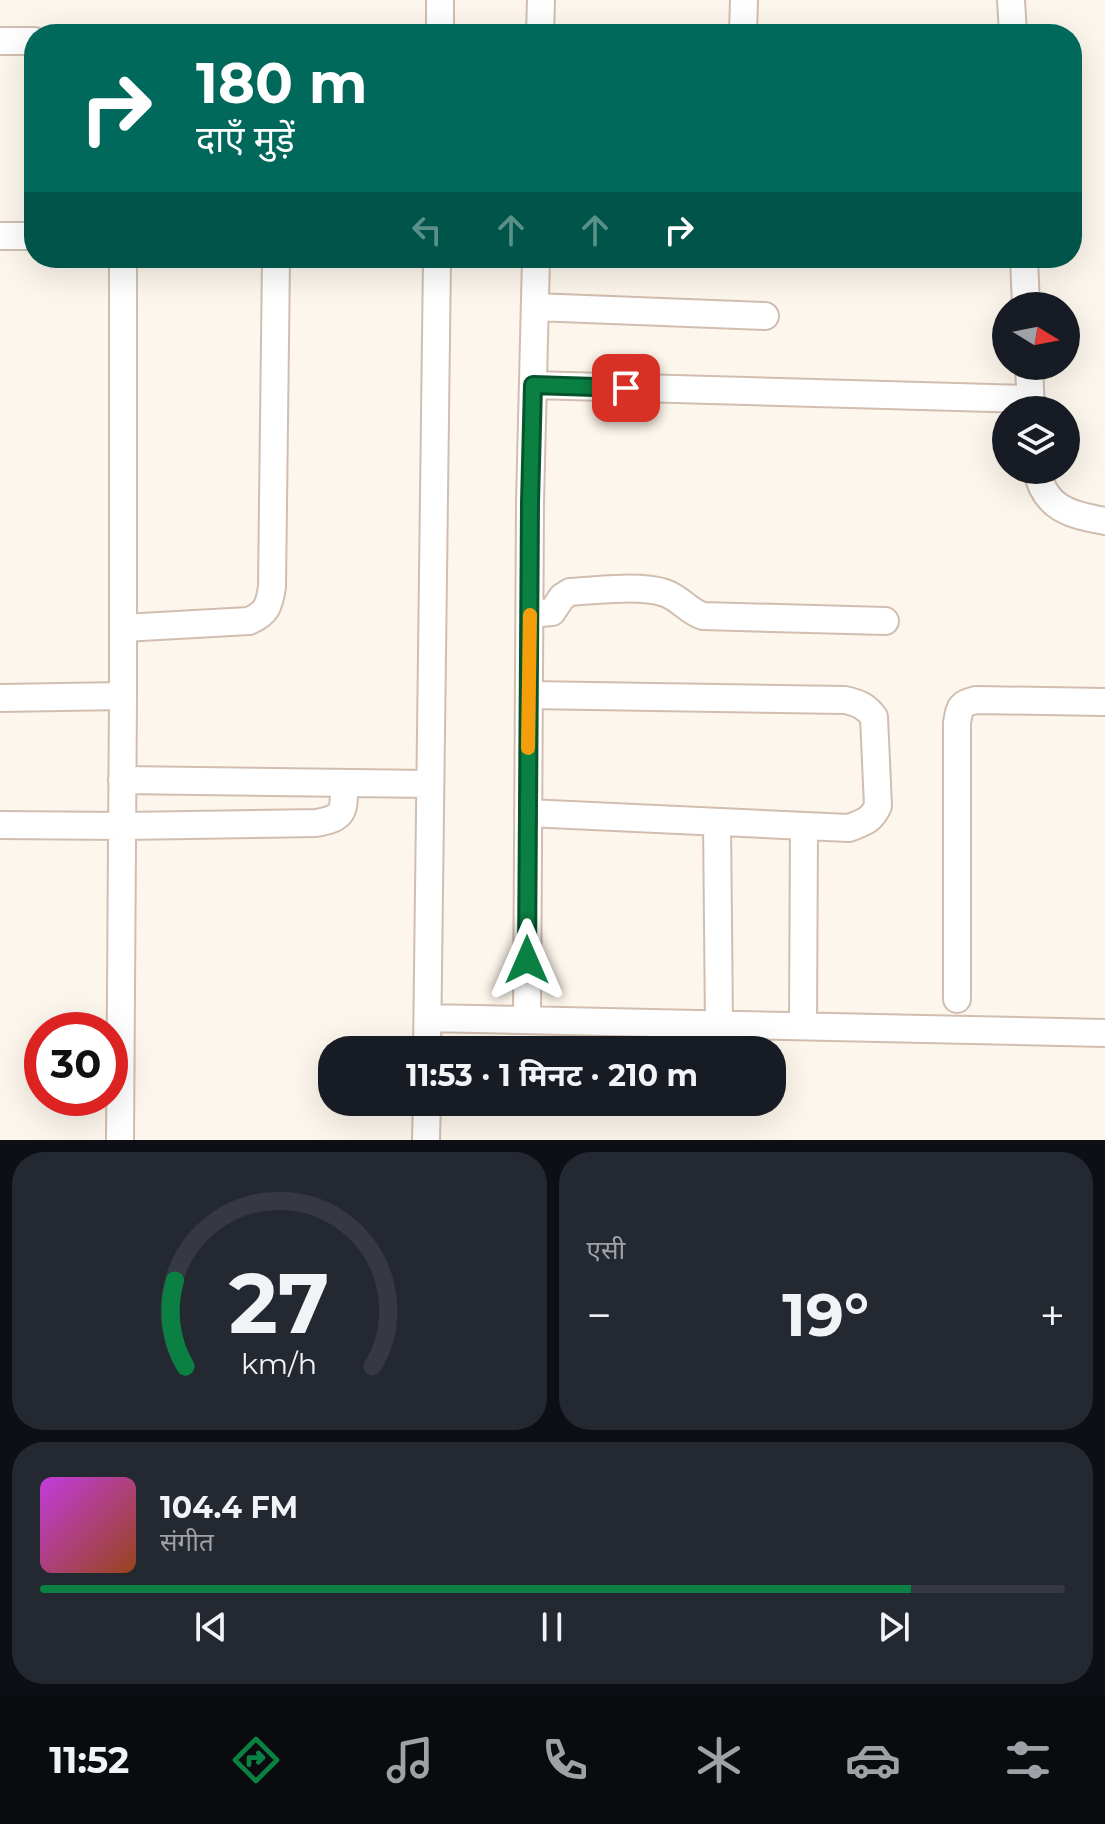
<!DOCTYPE html>
<html lang="hi">
<meta charset="utf-8">
<style>
:root{--surface:#171b24;--page:#242831;--text:#f1f3f6;--muted:#9ea1a6;--line:#363941;--accent:#0b8043}
body{margin:0;font-family:Montserrat,"Noto Sans Devanagari",sans-serif;background:var(--page);color:var(--text);height:100vh;display:flex;flex-direction:column;font-size:30px;white-space:nowrap}
*{box-sizing:border-box;margin:0}
p{font-size:26px;color:var(--muted)}
.icon{flex:none;width:44px;height:44px;fill:none;stroke:currentColor;stroke-width:2;stroke-linecap:round;stroke-linejoin:round}
.map{position:relative;height:1140px;overflow:hidden}
.details{display:flex;flex-direction:column;gap:12px;padding:12px;background:#0d0f14;flex:1}
.details>*{flex:none}
.top-card{position:absolute;left:24px;top:24px;width:1058px;height:244px;border-radius:32px;box-shadow:0 8px 32px #0002;background:#00695c;color:#fff;overflow:hidden}
.needle{width:52px;rotate:100deg}
.buttons{position:absolute;left:992px;top:292px;display:grid;gap:16px}
.buttons a{display:grid;place-items:center;width:88px;height:88px;border-radius:50%;background:var(--surface);box-shadow:0 8px 32px #0002;font-size:40px}
.speed{position:absolute;left:24px;top:1012px;display:flex;gap:16px;font-size:40px;font-weight:700;text-align:center}
.speed>*{display:grid;place-content:center;width:104px;height:104px;border-radius:50%;background:var(--surface);box-shadow:0 8px 32px #0002;line-height:1}
.speed .limit{border:12px solid #d22;background:#fff;color:#111}
.pin{position:absolute;display:grid;place-items:center;width:68px;height:68px;color:#fff;margin:-34px;border-radius:16px;box-shadow:0 4px 12px #0006}
.me{position:absolute;width:88px;margin:-44px;rotate:0deg;stroke-linejoin:round;filter:drop-shadow(0 0 6px #0008)}
.turn{display:flex;align-items:center;gap:28px;height:168px;padding:0 40px;font-size:36px}
.turn .icon{width:104px;height:104px;stroke-width:2.5}
.turn b{display:block;font-size:56px;line-height:68px}
.lanes{display:flex;align-items:center;height:76px;padding:0 40px;background:#0003;justify-content:center;gap:40px;direction:ltr}
.lanes .off{opacity:.35}
.big{font-size:60px;font-weight:700;line-height:1.1}
.details .card{flex:1;display:flex;flex-direction:column;justify-content:center;gap:12px;min-width:0;padding:0 28px;border-radius:32px;background:var(--page)}
.details .dial{align-items:center;gap:0}
.dial svg{height:208px;overflow:visible;fill:none;stroke:var(--line);stroke-width:7;stroke-linecap:round;text-anchor:middle}
.dial text{fill:var(--text);stroke:none}
.song{display:flex;align-items:center;gap:24px}
.cover{width:96px;height:96px;border-radius:12px;background:linear-gradient(135deg,hsl(290 70% 55%),hsl(20 70% 35%))}
.played{height:8px;border-radius:4px;background:linear-gradient(90deg,var(--accent) 85%,var(--line) 85%)}
.keys{display:flex;justify-content:space-around;direction:ltr}
.heat{display:flex;justify-content:space-between;align-items:center;font-size:44px;direction:ltr}
.details .tiles{flex:1;display:grid;gap:12px;grid-template-columns:1fr 1fr}
.card:last-child{grid-column:span 2}
.trip{position:absolute;left:318px;top:1036px;width:468px;height:80px;border-radius:32px;background:var(--surface);box-shadow:0 8px 32px #0002;font-weight:700;line-height:80px;text-align:center}
.dock{display:flex;height:128px;justify-content:space-around;align-items:center;background:#090b0e;color:var(--muted)}
.dock .icon{width:56px;height:56px}
.dock .current{color:var(--accent)}
.dock b{font-size:36px;color:var(--text)}
.map>svg:first-child{display:block}
.lines{fill:none;stroke-linecap:round;stroke-linejoin:round}
.minor-casing{stroke:#d1beb0;stroke-width:30}
.minor{stroke:#fff;stroke-width:26}
.route-casing{stroke:#07532c;stroke-width:20}
.route{stroke:#0b8043;stroke-width:14}
.slow{stroke:#f59e0b;stroke-width:14}
</style>
<div class="map">
<svg width="1105" height="1140" viewBox="0 0 1105 1140">
<rect width="100%" height="100%" fill="#fdf6ec"/>
<g class="lines">
<defs>
<path id="minor" d="M1011,0l2,34
M440,34v-34
M540,34l1,-34
M743,34l1,-34
M0,41h34
M0,236h34
M1024,258l2,48
M535,307l230,9
M1029,366l2,44
M533,385l498,14
M1037,470c7,38 33,45 68,51
M530,614l22,-2 10,-15 8,-5c25,-2 72,-7 95,1 15,5 24,19 38,23l182,5
M123,628l126,-7c18,-8 20,-15 23,-34l4,-329
M0,698l123,-2
M122,780l308,4
M528,813l321,15c15,-6 22,-7 29,-22l-4,-89c-8,-11 -16,-14 -29,-17l-316,-5
M717,822l2,202
M0,825l123,1 193,-3c29,-5 28,-12 28,-39
M957,999v-276c3,-16 2,-19 19,-23l129,2
M428,1018l677,15
M527,1019l3,-516 6,-245
M803,1026l1,-200
M427,1050l10,-792
M120,1140l3,-444v-438
M426,1140l1,-38"/>
</defs>
<use href="#minor" class="minor-casing"/>
<use href="#minor" class="minor"/>
</g>
<g class="lines">
<defs>
<path id="route" d="M527,960l3,-457 3,-118 93,3"/>
</defs>
<use href="#route" class="route-casing"/>
<use href="#route" class="route"/>
<path class="slow" d="M528,748l2,-133"/>
</g>
</svg>
<div class="buttons">
<a><svg class="needle" viewBox="-14 -14 28 28"><path d="M0-13l5 13h-10z" fill="#e53935"/><path d="M0 13l5-13h-10z" fill="#9ea1a6"/></svg></a>
<a><svg class="icon" aria-label="layers" viewBox="0 0 24 24"><path d="M12 4l9 5-9 5-9-5zM3 14l9 5 9-5"/></svg></a>
</div>
<div class="speed"><div class="limit">30</div></div>
<div class="pin" style="left:626px;top:388px;background:#d93025"><svg class="icon" aria-label="arrive" viewBox="0 0 24 24"><path d="M6 21V4h12l-3 4 3 4H6"/></svg></div>
<svg class="me" style="left:527px;top:960px" viewBox="-20 -20 40 40"><path d="M0-17L14 15 0 8-14 15z" fill="#0b8043" stroke="#fff" stroke-width="4"/></svg>
<div class="trip">11:53 · 1 मिनट · 210 m</div>
<div class="top-card">
<div class="turn"><svg class="icon" aria-label="right" viewBox="0 0 24 24"><path d="M7 20v-9h11M14 6l5 5-5 5"/></svg><div><b>180 m</b>दाएँ मुड़ें</div></div>
<div class="lanes"><svg class="icon off" aria-label="left" viewBox="0 0 24 24"><path d="M17 20v-9H6M10 6l-5 5 5 5"/></svg><svg class="icon off" aria-label="ahead" viewBox="0 0 24 24"><path d="M12 20V5M6 11l6-6 6 6"/></svg><svg class="icon off" aria-label="ahead" viewBox="0 0 24 24"><path d="M12 20V5M6 11l6-6 6 6"/></svg><svg class="icon" aria-label="right" viewBox="0 0 24 24"><path d="M7 20v-9h11M14 6l5 5-5 5"/></svg></div>
</div>
</div>
<section class="details">
<div class="tiles">
<div class="card dial"><svg viewBox="0 0 100 80">
<path d="M14 69A42 42 0 1 1 86 69"/>
<path d="M14 69A42 42 0 0 1 10 36" stroke="#0b8043"/>
<text x="50" y="56" font-size="32" font-weight="700">27</text>
<text x="50" y="72" font-size="11">km/h</text>
</svg></div>
<div class="card"><p>एसी</p>
<div class="heat"><a>−</a><b class="big">19°</b><a>+</a></div>
</div>
<div class="card">
<div class="song"><i class="cover"></i><div><b>104.4 FM</b><p>संगीत</p></div></div>
<div class="played"></div>
<div class="keys"><svg class="icon" aria-label="previous" viewBox="0 0 24 24"><path d="M18 5L8 12l10 7zM5 5v14"/></svg><svg class="icon" aria-label="pause" viewBox="0 0 24 24"><path d="M8 5v14M16 5v14"/></svg><svg class="icon" aria-label="next" viewBox="0 0 24 24"><path d="M6 5l10 7-10 7zM19 5v14"/></svg></div>
</div>
</div>
</section>
<nav class="dock">
<b>11:52</b>
<svg class="icon current" aria-label="directions" viewBox="0 0 24 24"><path d="M12 3l9 9-9 9-9-9zM9 14v-3h6M13 9l2 2-2 2"/></svg>
<svg class="icon" aria-label="music" viewBox="0 0 24 24"><path d="M9 18V5l10-2v13"/><circle cx="6" cy="18" r="3"/><circle cx="16" cy="16" r="3"/></svg>
<svg class="icon" aria-label="phone" viewBox="0 0 24 24"><path d="M5 4h4l2 5-3 2q2 4 5 5l2-3 5 2v4C11 20 4 13 5 4z"/></svg>
<svg class="icon" aria-label="climate" viewBox="0 0 24 24"><path d="M12 3v18M4 7l16 10M4 17L20 7"/></svg>
<svg class="icon" aria-label="car" viewBox="0 0 24 24"><path d="M5 17H2v-5l4-1 3-4h7l3 4 3 1v5h-3M9 17h6M6 11h13"/><circle cx="7" cy="17" r="2"/><circle cx="17" cy="17" r="2"/></svg>
<svg class="icon" aria-label="filters" viewBox="0 0 24 24"><path d="M4 7h16M4 17h16"/><circle cx="9" cy="7" r="2"/><circle cx="15" cy="17" r="2"/></svg>
</nav>
